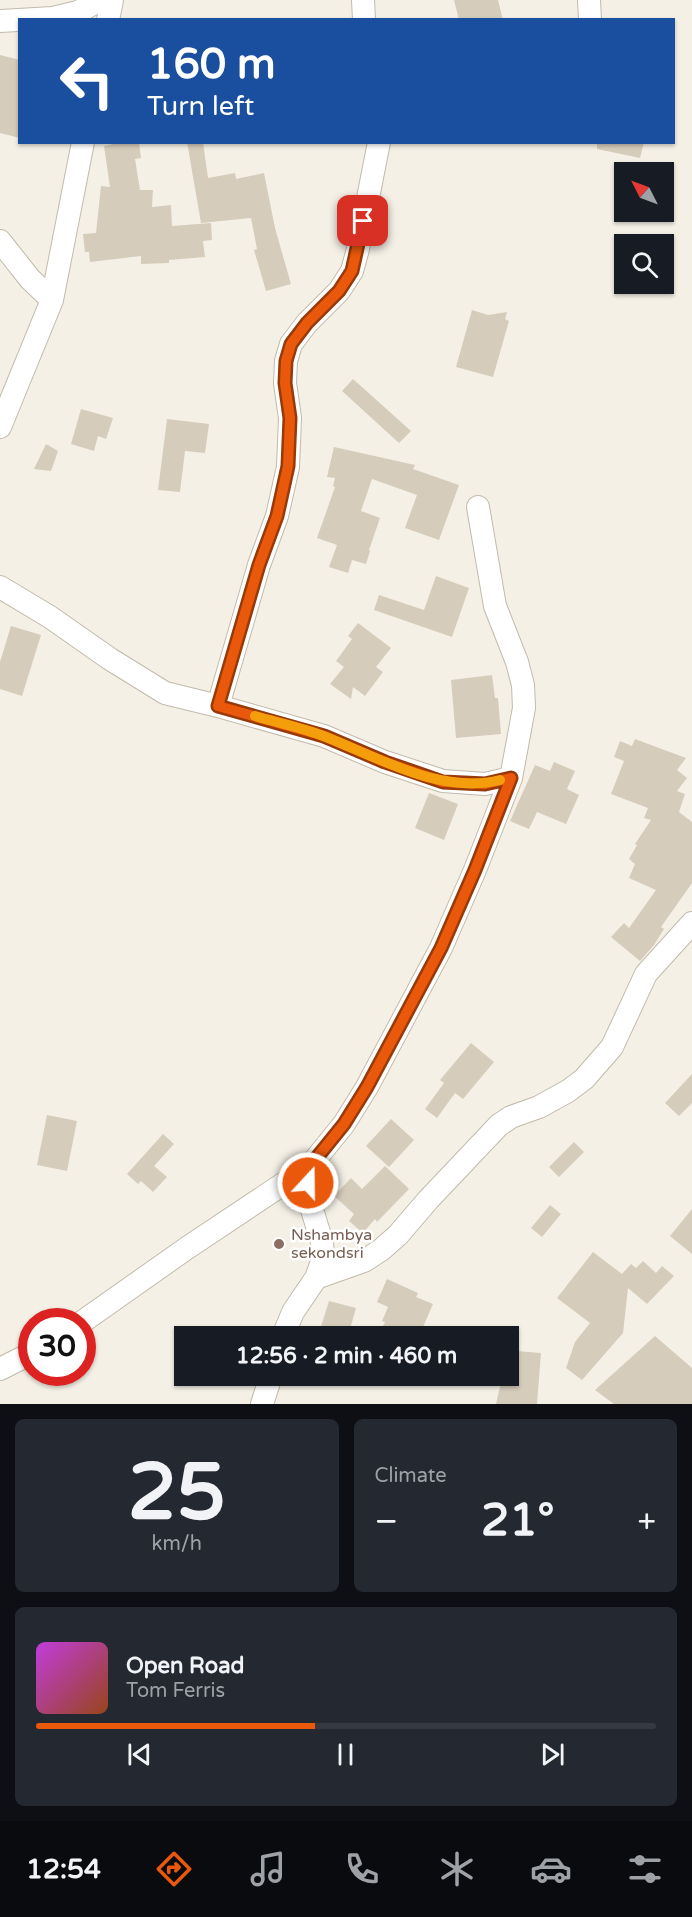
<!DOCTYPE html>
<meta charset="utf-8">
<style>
:root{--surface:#171b24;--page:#242831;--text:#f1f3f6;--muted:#9ea1a6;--line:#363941;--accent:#ea580c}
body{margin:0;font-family:"Varela Round",sans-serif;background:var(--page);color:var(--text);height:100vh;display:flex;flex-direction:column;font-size:22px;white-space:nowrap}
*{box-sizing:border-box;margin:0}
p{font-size:20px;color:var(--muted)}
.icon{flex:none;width:33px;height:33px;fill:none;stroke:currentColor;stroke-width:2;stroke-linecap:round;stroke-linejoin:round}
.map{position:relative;height:1404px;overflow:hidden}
.drawer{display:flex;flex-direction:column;gap:15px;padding:15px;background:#0d0f14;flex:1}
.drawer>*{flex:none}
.banner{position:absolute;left:18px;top:18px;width:657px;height:126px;border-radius:0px;box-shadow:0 2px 4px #0004;background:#1a4fa0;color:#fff;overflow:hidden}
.needle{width:39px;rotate:312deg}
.buttons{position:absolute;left:614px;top:162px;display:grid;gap:12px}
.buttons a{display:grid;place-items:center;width:60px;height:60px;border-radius:0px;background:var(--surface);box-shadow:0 2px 4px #0004;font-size:30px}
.speed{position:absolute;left:18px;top:1308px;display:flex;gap:12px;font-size:30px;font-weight:700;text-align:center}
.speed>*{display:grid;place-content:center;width:78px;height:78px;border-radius:50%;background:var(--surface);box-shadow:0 2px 4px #0004;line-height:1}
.speed .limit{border:9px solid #d22;background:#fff;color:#111}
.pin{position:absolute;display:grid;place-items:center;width:51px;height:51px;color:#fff;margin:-26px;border-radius:12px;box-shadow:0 3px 9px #0006}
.me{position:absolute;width:66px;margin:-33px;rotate:21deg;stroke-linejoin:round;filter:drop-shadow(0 0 4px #0008)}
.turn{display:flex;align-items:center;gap:21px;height:126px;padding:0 30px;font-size:27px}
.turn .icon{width:78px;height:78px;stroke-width:2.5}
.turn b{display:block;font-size:42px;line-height:51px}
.big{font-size:45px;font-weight:800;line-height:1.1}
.drawer .card{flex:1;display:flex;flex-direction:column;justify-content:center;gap:9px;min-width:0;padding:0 21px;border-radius:9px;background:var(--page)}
.drawer .dial{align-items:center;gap:0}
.dial b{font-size:78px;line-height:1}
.song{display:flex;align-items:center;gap:18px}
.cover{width:72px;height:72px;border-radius:9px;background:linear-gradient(135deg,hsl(290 70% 55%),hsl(20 70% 35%))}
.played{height:6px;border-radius:3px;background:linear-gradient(90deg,var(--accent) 45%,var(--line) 45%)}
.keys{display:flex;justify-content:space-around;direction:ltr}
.heat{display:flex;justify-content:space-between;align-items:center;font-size:33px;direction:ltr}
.drawer .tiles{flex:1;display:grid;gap:15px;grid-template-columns:1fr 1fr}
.card:last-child{grid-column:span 2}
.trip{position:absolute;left:174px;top:1326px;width:345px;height:60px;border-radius:0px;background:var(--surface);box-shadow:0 2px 4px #0004;font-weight:800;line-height:60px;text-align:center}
.dock{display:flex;height:96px;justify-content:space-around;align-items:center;background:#090b0e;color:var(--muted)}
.dock .icon{width:42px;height:42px}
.dock .selected{color:var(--accent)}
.dock b{font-size:27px;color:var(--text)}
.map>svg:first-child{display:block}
.building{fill:#d6ccbb}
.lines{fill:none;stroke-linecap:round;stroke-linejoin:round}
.street-casing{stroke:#c2bbab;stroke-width:24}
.street{stroke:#fff;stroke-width:22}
.route-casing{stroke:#983908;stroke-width:15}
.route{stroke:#ea580c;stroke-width:10}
.slow{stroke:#f59e0b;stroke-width:10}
.education-dot{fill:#8d6e63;stroke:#fff;stroke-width:2}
.labels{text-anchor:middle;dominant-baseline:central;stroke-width:5;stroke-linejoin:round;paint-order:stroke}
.education-label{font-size:16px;fill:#785e54;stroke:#fff;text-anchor:start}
</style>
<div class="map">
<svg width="692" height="1404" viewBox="0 0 692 1404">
<rect width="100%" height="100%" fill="#f4f0e6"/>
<path class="building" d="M454,0h44l5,20h-44z
M0,55l20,5v78l-20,-5z
M123,142h16l2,16 -6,1 5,31h13l-1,17 19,-2 1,21 39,-3 1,17 -9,1 2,16 -36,3v3l-28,1v-8l-51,6 -1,-10h-4l-2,-18 13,-1 5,-47 9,1 -6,-41z
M187,142h16l5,36 27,-5 1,6 28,-6 11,55 16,56 -25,7 -12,-41 3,-1 -6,-31 -50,5z
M597,142h47l-4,16 -43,-9z
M472,310l16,5 19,-3 -2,7 4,2 -16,56 -37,-10z
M353,379l58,52 -12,12 -57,-52z
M81,409l32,9 -7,21 -8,-3 -4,15 -23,-7z
M167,419l42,5 -4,29 -20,-2 -5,41 -22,-2z
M46,444l12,7 -7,20 -17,-2z
M334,447l81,18 -2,4 46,16 -20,55 -34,-12 12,-33 -45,-16 -11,32 19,7 -11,32 1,1 -4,13 -14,-4 -4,13 -19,-6 8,-22 -20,-7 18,-51 -2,-1 2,-8 -8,-1z
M436,576l33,12 -17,49 -78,-27 5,-15 45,15z
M358,623l33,25 -15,19 7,5 -18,24 -12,-9 -2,12 -21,-15 14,-17 -8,-6 16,-22 -4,-3z
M11,626l30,9 -19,61 -22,-7v-27z
M492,675l3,23h3l3,36 -45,4 -5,-58z
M635,739l51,19 -9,12 10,8 -10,13 8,3 -6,18 13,10v61l-31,44 3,2 -10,16 -14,16 -29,-24 13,-14 5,5 27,-38 -27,-12 6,-14 -6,-5 8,-14 -2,-1 16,-24 -7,-2 4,-10 -37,-14 13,-33 -10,-4 6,-16 12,5z
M554,762l21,9 -8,18 12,6 -13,29 -29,-12 -8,17 -19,-8 25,-56 15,6z
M429,793l29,11 -14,36 -29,-12z
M471,1043l23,19 -31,37 -8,-6 -18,25 -12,-9 19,-26 -4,-3z
M692,1074v29l-13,13 -14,-13z
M47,1115l30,6 -10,50 -30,-6z
M391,1119l23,21 -25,27 -23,-21z
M163,1134l11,10 -20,22 13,11 -14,15 -12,-11 -3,3 -11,-10z
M574,1142l10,10 -25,25 -10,-10z
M385,1166l24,23 -32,33 -2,-3 -12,14 -14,-12 5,-7 -20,-18 17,-18 11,11z
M550,1205l11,9 -19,23 -11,-9z
M692,1209v45l-22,-18z
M593,1252l29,22 9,-10 5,4 7,-7 13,12 6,-7 12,10 -27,28 -19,-16 -5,45 -41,47 -16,-12 9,-26 15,-19 -33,-25z
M387,1279l31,14 -2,4 17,7 -14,32h-41l7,-14 -3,-1 6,-14 -11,-5z
M329,1301l27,7 -8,28h-30z
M655,1336l37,32v36h-78l-19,-14z
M516,1351l25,2 -4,51h-41l6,-26 12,2z"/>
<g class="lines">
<defs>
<path id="street" d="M363,0l1,20
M589,0l1,20
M108,20l4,-20
M0,21l53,-3 25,-6 22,-12
M0,241l30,38 22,21
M0,427l52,-127 31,-158
M0,587l50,30 60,42 55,34 53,13 106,30 61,26 58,19 42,3 26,-6
M218,706l41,-141 18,-49 11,-49 2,-49 -5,-35 1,-22 5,-17 16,-21 32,-32 13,-20 6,-22 21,-107
M316,1278l48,-17 17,-11 17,-15 30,-35 71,-75 12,-8 28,-10 29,-16 16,-12 28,-32 34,-73 46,-51
M82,1322l105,-74 123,-82
M283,1336l10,-24 23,-34 7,-19 -1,-17 -13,-42 -1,-17 2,-17 34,-42 23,-37 74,-139 34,-78 36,-92 13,-70 -1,-23 -6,-23 -22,-56 -17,-99
M0,1369l32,-16
M262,1404l9,-28"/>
</defs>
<use href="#street" class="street-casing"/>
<use href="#street" class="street"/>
</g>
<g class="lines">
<defs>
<path id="route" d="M308,1183l2,-17 34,-42 23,-37 74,-139 34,-78 36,-92 -26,6 -42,-2 -58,-20 -61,-26 -106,-30 41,-141 18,-49 11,-50 2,-48 -5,-35 1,-22 5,-17 16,-21 32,-32 13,-20 11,-50"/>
</defs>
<use href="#route" class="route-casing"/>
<use href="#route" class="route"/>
<path class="slow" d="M255,716c24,7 49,12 71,21 53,21 116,58 174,43"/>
</g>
<circle class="education-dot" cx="279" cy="1244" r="6"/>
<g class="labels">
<g class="education-label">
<text x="291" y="1235">Nshambya<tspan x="291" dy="18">sekondsri</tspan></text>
</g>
</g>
</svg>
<div class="buttons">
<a><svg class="needle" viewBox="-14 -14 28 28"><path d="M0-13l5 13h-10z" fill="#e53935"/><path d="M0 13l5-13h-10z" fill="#9ea1a6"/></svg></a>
<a><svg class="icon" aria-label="search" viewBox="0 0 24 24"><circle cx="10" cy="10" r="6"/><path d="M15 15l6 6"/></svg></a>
</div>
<div class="speed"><div class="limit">30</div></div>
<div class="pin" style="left:363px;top:221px;background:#d93025"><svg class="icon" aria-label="arrive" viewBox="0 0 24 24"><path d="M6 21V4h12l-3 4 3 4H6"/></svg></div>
<svg class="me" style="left:308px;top:1183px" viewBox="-20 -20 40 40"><circle r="17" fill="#ea580c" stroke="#fff" stroke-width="3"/><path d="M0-11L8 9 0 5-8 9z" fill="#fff"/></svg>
<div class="trip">12:56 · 2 min · 460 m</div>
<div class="banner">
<div class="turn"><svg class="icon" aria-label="left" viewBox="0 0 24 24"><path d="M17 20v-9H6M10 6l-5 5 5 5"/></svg><div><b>160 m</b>Turn left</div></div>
</div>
</div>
<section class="drawer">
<div class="tiles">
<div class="card dial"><b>25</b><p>km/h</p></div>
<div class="card"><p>Climate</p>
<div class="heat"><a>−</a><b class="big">21°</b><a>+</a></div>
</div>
<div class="card">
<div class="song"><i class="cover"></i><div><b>Open Road</b><p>Tom Ferris</p></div></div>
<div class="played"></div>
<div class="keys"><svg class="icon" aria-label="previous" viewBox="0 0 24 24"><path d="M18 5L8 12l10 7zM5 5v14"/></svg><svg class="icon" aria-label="pause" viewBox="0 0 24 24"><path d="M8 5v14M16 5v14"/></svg><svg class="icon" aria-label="next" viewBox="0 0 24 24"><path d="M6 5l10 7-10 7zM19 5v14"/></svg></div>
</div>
</div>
</section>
<nav class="dock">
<b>12:54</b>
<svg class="icon selected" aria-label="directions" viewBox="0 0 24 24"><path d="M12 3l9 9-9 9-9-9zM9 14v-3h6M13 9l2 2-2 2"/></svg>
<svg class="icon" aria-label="music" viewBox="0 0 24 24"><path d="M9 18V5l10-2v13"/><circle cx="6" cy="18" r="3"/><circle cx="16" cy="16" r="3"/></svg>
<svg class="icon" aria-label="phone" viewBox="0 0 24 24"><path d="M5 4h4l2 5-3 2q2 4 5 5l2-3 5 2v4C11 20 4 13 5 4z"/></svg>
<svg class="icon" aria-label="climate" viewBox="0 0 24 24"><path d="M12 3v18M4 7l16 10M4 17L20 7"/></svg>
<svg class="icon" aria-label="car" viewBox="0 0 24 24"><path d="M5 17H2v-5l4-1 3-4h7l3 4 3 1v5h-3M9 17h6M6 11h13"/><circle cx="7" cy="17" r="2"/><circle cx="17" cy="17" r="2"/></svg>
<svg class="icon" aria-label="filters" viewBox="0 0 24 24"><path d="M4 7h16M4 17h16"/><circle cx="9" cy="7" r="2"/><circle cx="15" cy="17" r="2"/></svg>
</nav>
